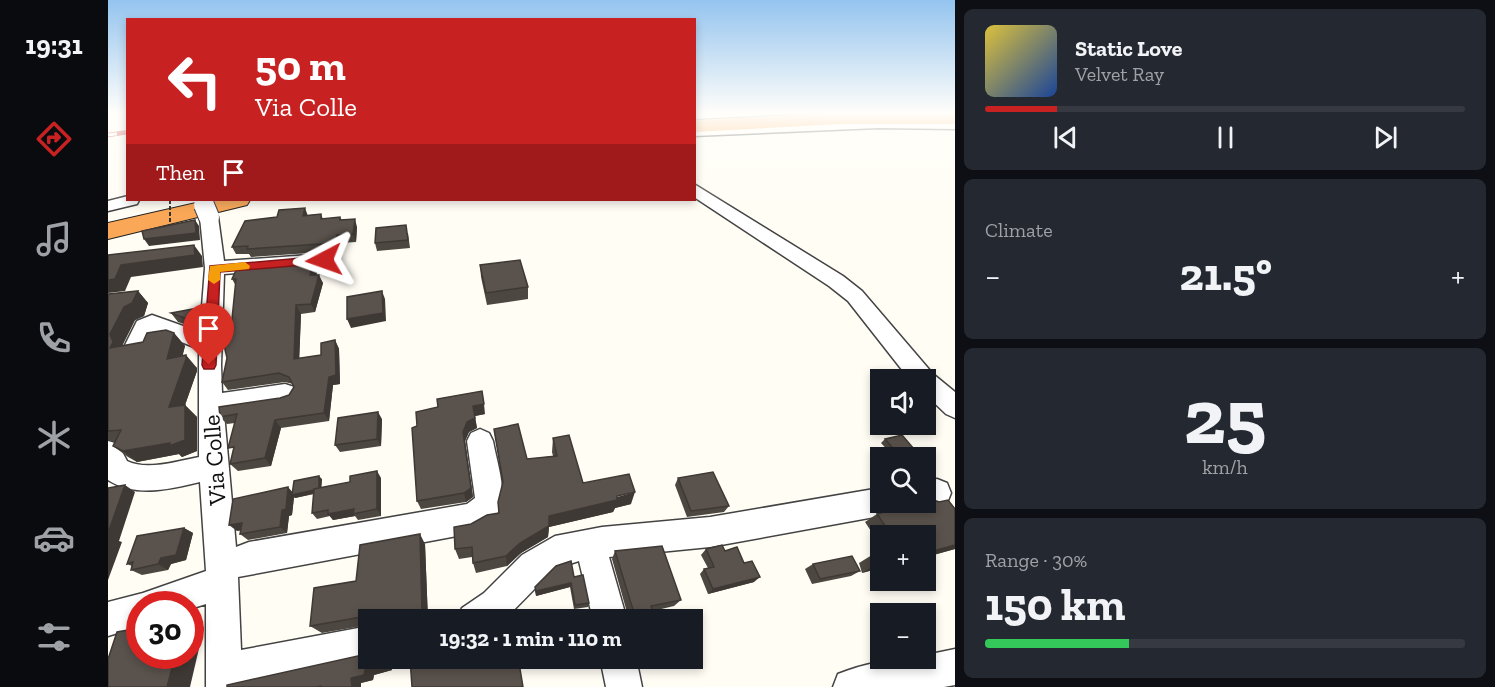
<!DOCTYPE html>
<meta charset="utf-8">
<style>
:root{--surface:#171b24;--page:#242831;--text:#f1f3f6;--muted:#9ea1a6;--line:#363941;--accent:#c82122}
body{margin:0;font-family:"Zilla Slab",serif;background:var(--page);color:var(--text);height:100vh;display:flex;flex-direction:column;font-size:22px;white-space:nowrap}
*{box-sizing:border-box;margin:0}
p{font-size:20px;color:var(--muted)}
.icon{flex:none;width:33px;height:33px;fill:none;stroke:currentColor;stroke-width:2;stroke-linecap:round;stroke-linejoin:round}
.map{position:relative;flex:1;overflow:hidden}
.side{display:flex;flex-direction:column;gap:9px;padding:9px;background:#0d0f14;width:540px}
.side>*{flex:none}
.hud{position:absolute;left:18px;top:18px;width:570px;height:183px;border-radius:0px;box-shadow:0 3px 9px #0003;background:#c82122;color:#fff;overflow:hidden}
.fabs{position:absolute;left:762px;top:369px;display:grid;gap:12px}
.fabs a{display:grid;place-items:center;width:66px;height:66px;border-radius:0px;background:var(--surface);box-shadow:0 3px 9px #0003;font-size:30px}
.speed{position:absolute;left:18px;top:591px;display:flex;gap:12px;font-size:30px;font-weight:700;text-align:center}
.speed>*{display:grid;place-content:center;width:78px;height:78px;border-radius:50%;background:var(--surface);box-shadow:0 3px 9px #0003;line-height:1}
.speed .limit{border:9px solid #d22;background:#fff;color:#111}
.pin{position:absolute;display:grid;place-items:center;width:51px;height:51px;color:#fff;margin:-62px -26px;border-radius:50% 50% 50% 0;rotate:-45deg;box-shadow:0 0 6px #0007}
.pin .icon{rotate:45deg}
.me{position:absolute;width:66px;margin:-33px;rotate:266deg;stroke-linejoin:round;filter:drop-shadow(0 0 4px #0008)}
.turn{display:flex;align-items:center;gap:21px;height:126px;padding:0 30px;font-size:27px}
.turn .icon{width:78px;height:78px;stroke-width:2.5}
.turn b{display:block;font-size:42px;line-height:51px}
.then{display:flex;align-items:center;height:57px;padding:0 30px;background:#0003;gap:12px;font-size:22px}
.big{font-size:45px;font-weight:700;line-height:1.1}
.side .tile{flex:1;display:flex;flex-direction:column;justify-content:center;gap:9px;min-width:0;padding:0 21px;border-radius:9px;background:var(--page)}
.side .dial{align-items:center;gap:0}
.dial b{font-size:78px;line-height:1}
.song{display:flex;align-items:center;gap:18px}
.cover{width:72px;height:72px;border-radius:9px;background:linear-gradient(135deg,hsl(50 70% 55%),hsl(220 70% 35%))}
.played{height:6px;border-radius:3px;background:linear-gradient(90deg,var(--accent) 15%,var(--line) 15%)}
.keys{display:flex;justify-content:space-around;direction:ltr}
.heat{display:flex;justify-content:space-between;align-items:center;font-size:33px;direction:ltr}
.charge{height:9px;border-radius:4px;background:linear-gradient(90deg,#34c759 30%,var(--line) 0)}
.trip{position:absolute;left:250px;top:609px;width:345px;height:60px;border-radius:0px;background:var(--surface);box-shadow:0 3px 9px #0003;font-weight:700;line-height:60px;text-align:center}
main{display:flex;flex:1;min-height:0}
.dock{display:flex;flex-direction:column;width:108px;justify-content:space-around;align-items:center;background:#090b0e;color:var(--muted)}
.dock .icon{width:42px;height:42px}
.dock .active{color:var(--accent)}
.dock b{font-size:27px;color:var(--text)}
.map>svg:first-child{display:block}
.lines{fill:none;stroke-linecap:round;stroke-linejoin:round}
.minor-casing{stroke:#434343;stroke-width:3}
.highway-casing{stroke:#212121;stroke-width:2}
.minor{fill:#fff;fill-rule:evenodd}
.highway{fill:#faa857;fill-rule:evenodd}
.rail-casing{stroke:#c82122;stroke-width:4.5}
.rail{stroke:#fff;stroke-width:3;stroke-dasharray:9;stroke-linecap:butt}
.minor-bridge-far1-casing{stroke:#434343;stroke-width:16;stroke-linecap:butt}
.minor-bridge-casing{stroke:#434343;stroke-width:22;stroke-linecap:butt}
.path-bridge{stroke:#323232;stroke-width:2;stroke-dasharray:4 2;stroke-linecap:butt}
.minor-bridge-far1{stroke:#fff;stroke-width:15}
.minor-bridge{stroke:#fff;stroke-width:20}
.wall{fill:#4d4741}
.shaded-wall{fill:#3f3935}
.building{fill:#5a524c;stroke:#3f3935;stroke-width:1.5}
.route{fill:#c82122;stroke:#821516;stroke-width:1.5}
.slow{fill:#f59e0b}
.labels{text-anchor:middle;dominant-baseline:central;stroke-width:6;stroke-linejoin:round;paint-order:stroke}
.street-label{font-size:24px;fill:#101010;stroke:#fff}
</style>
<main>
<nav class="dock">
<b>19:31</b>
<svg class="icon active" aria-label="directions" viewBox="0 0 24 24"><path d="M12 3l9 9-9 9-9-9zM9 14v-3h6M13 9l2 2-2 2"/></svg>
<svg class="icon" aria-label="music" viewBox="0 0 24 24"><path d="M9 18V5l10-2v13"/><circle cx="6" cy="18" r="3"/><circle cx="16" cy="16" r="3"/></svg>
<svg class="icon" aria-label="phone" viewBox="0 0 24 24"><path d="M5 4h4l2 5-3 2q2 4 5 5l2-3 5 2v4C11 20 4 13 5 4z"/></svg>
<svg class="icon" aria-label="climate" viewBox="0 0 24 24"><path d="M12 3v18M4 7l16 10M4 17L20 7"/></svg>
<svg class="icon" aria-label="car" viewBox="0 0 24 24"><path d="M5 17H2v-5l4-1 3-4h7l3 4 3 1v5h-3M9 17h6M6 11h13"/><circle cx="7" cy="17" r="2"/><circle cx="17" cy="17" r="2"/></svg>
<svg class="icon" aria-label="filters" viewBox="0 0 24 24"><path d="M4 7h16M4 17h16"/><circle cx="9" cy="7" r="2"/><circle cx="15" cy="17" r="2"/></svg>
</nav>
<div class="map">
<svg width="847" height="687" viewBox="0 0 847 687">
<rect width="100%" height="100%" fill="#fffdf4"/>
<g class="lines">
<defs>
<path id="minor" d="M770,120l77,1v8l-77,-1 -184,8v-8z
M586,184l149,92 19,15 71,83 22,18v26l-9,-4 -20,-19v-15h-16l-62,-79 -19,-15 -135,-89z
M20,196v4h11l-2,4 -29,7v-10z
M101,212l6,1 3,4 6,44 100,-7 7,2 3,4 -3,4 -7,2 -100,8 -3,91 1,28 63,-9 9,3 3,7 -3,7 -9,3 -61,9 12,134 13,-5 218,-38 8,-6 -8,-57 4,-8 9,-4 9,4 4,8c7,37 24,74 -20,92l-235,44 3,73 128,-24v32h5l-132,29h-36v-83l-16,5v-5h-50v22l-32,10v-34l35,-9 63,-22 -6,-89c-30,7 -64,16 -92,-2v-39l10,3 9,17c20,10 51,0 72,-4v-108l-45,-18 -11,22 -8,3 -8,-3 -3,-6 13,-26 15,-6 48,17 5,-64 -5,-51 3,-4z
M829,479l10,4 4,10 -4,10 -21,6 -10,-4 -1,-3h11v-21z
M772,488v14h14l-4,10 -10,4 -170,31 -101,10 18,63h-34l-14,-59 -25,8 -50,51h-47l5,-12 22,-15 38,-38 33,-19 47,-9 108,-10z
M847,649v36l-11,2h-111l5,-13c27,-11 59,-16 88,-16v-3z
M492,658h36l6,29h-36z"/>
<path id="highway" d="M723,113h124v11h-115l-146,8v-12z
M101,200h41l-3,5 -139,34v-16z"/>
</defs>
<use href="#minor" class="minor-casing"/>
<use href="#highway" class="highway-casing"/>
<use href="#minor" class="minor"/>
<use href="#highway" class="highway"/>
<defs>
<path id="rail" d="M0,135l20,-3"/>
</defs>
<use href="#rail" class="rail-casing"/>
<use href="#rail" class="rail"/>
<defs>
<path id="minor-bridge-far1" d="M94,200l3,7"/>
<path id="minor-bridge" d="M96,205l5,12"/>
</defs>
<use href="#minor-bridge-far1" class="minor-bridge-far1-casing"/>
<use href="#minor-bridge" class="minor-bridge-casing"/>
<path class="path-bridge" d="M62,200v26"/>
<use href="#minor-bridge-far1" class="minor-bridge-far1"/>
<use href="#minor-bridge" class="minor-bridge"/>
</g>
<path class="wall" d="M213,214l2,5 17,-2 2,3 15,7 -1,15 -16,1 -3,13 -13,-4 -73,5 -2,-3h-13l-4,-7 76,-32z
M300,233l2,15 -33,3 -2,-8z
M372,265l48,22v12l-41,6 -6,-28z
M210,269l-2,6 7,8 -8,29 -14,2 -2,44 22,-3 14,-15 4,9 1,35 -7,1 -4,36 -48,7 -10,38 -33,5 -8,-7 3,-11 2,-30 -8,1 -7,-7 69,-22 5,-8 -1,-3 -8,-2 -57,8 -6,-8 5,-24 9,-72 -4,-7z
M30,291l10,12 -4,13 -9,4 -13,26 21,-4 31,-9 11,13 -3,10 15,12v3l-12,34 12,12v34l-15,6 -3,-3 -42,8 -9,-5 -15,-11 2,-4 -7,-2v-146z
M63,313l28,4 -1,12 -20,-7z
M330,407l47,7 -10,2 2,12 -8,4 -4,9 8,56 -7,5 -45,7 -4,-8v-75z
M274,419l-1,27 -41,6 -5,-7z
M386,429l33,30 26,-3 -1,-4 1,-14 30,45 48,21 -16,4 -2,4 -64,15 -1,10 -27,16 -14,13 -31,7 -3,-10 -1,-6 -13,2 -4,-10 16,-25 28,-11 4,-29z
M777,439l24,14 -16,3 -12,-13z
M273,478v38l-23,4 -3,-4 -22,4 -3,-4 -13,3 -5,-6 2,-19 -19,4 -1,-1 -2,18 -3,1 -2,17 -39,7 -8,-6 1,-4 -4,1 55,-39 30,-13 -1,9z
M570,478l51,28 -5,6 -37,5 -12,-32z
M847,509v40l-29,8v-21h-46v9l-15,-23 12,-8z
M76,528l9,5 -7,27 -15,4 -3,6 -26,5 -11,-5 1,-4 -5,-2z
M317,544l3,76h-59v38h22l1,12 -18,5 -1,5 -12,3 -134,4 140,-33 -5,-4v-24l-40,7 -12,-7 46,-45z
M598,549l19,2 29,31 -46,12 -8,-20 4,-5 4,-1 -7,-13z
M507,551l66,49 -7,6 -21,5 2,6 -2,3h-32l2,-4h5l-16,-57z
M764,555l8,13 -18,5 -3,-10z
M705,564l47,7 -9,5 -39,8 -7,-15z
M466,577l15,26 -1,4 -14,2 -4,-22 -34,9 -1,-4v-5z"/>
<path class="shaded-wall" d="M197,208l3,8h-5z
M247,219l2,8 -1,15 -3,-8z
M87,220l4,6 1,14 -51,6 -5,-7z
M229,235l3,8 -3,13 -3,-8z
M86,245l8,11 1,11 -72,10 -6,14 -17,2v-13l13,-15z
M206,260l4,9 -4,15 -4,-9z
M211,275l4,8 -8,29 -4,-8z
M30,291l10,12 -4,13 -9,4 -13,26 -12,2v-14l14,-27z
M274,291l3,8 1,22 -35,7 -4,-9z
M188,305l5,9 -2,53 -5,-8z
M85,309l6,8 -1,12 -6,-8z
M66,333l11,13 -6,25 -12,-12z
M227,340l4,9 1,35 -7,1 -4,36 -5,-8 5,-36z
M78,355l11,13v3l-12,34 12,12v34l-15,6 -3,-3 -42,8 -14,-11 46,-44z
M376,404l1,10 -10,2 -2,-10z
M270,412l4,7 -1,27 -4,-7z
M367,418l2,10 -8,4 -4,9 8,56 -7,5 -2,-9 -1,-61 4,-10z
M167,420l6,8 -10,38 -6,-8z
M806,449l-5,4 -16,3 4,-3z
M269,471l4,7v38l-4,-7z
M211,476l3,3 -1,13 -26,6 -1,-1 -2,18 -3,1 -2,17 -7,-6 2,-17 6,-23 6,7z
M17,485l10,7 -16,49 3,1 -14,38v-47z
M527,492l-4,12 -16,4 -2,4 -64,15 -1,10 -27,16 -14,13 -1,-10 43,-40z
M246,509l-1,5 2,2 -22,4 -5,-6z
M134,523l8,6 -13,2 -8,-6z
M76,528l9,5 -7,27 -15,4 -3,6 -10,-6 3,-6z
M312,534l5,10 3,76h-2l-4,-6z
M847,545v4l-29,8v-4z
M772,565v3l-18,5 12,-7z
M652,577l-6,5 -46,12 5,-5z
M463,583l-1,4 -34,9v-5z
M82,622l14,5 -14,60h-23l8,-31h15z
M276,658h7l1,12 -18,5 -1,5 -12,3v4h-9l-1,-9z"/>
<path class="building" d="M197,208l-2,8 18,-2v5l19,-2v3l15,-1 -2,15 -16,1 -3,13 -13,-4 -74,5 1,-3 -16,1 13,-26 32,-4 2,-7z
M87,220l1,13 -52,6 -2,-8z
M298,225l2,15 -33,3 1,-15z
M86,245l1,10 -74,10 -6,14 -7,1v-25z
M206,260l-4,15h9l-8,29 -15,1 -2,54 27,-4v-12l14,-3 1,35 -7,2 -5,36 -49,7 -10,38 -35,6 4,-17 -6,1 9,-34 -17,3 -1,-10 61,-9 9,-3 5,-8 -5,-10 -10,-4 -57,9 5,-24 -6,-26 10,-3 5,-50h-4l6,-13z
M412,260l8,27 -42,6 -6,-28z
M30,291l-6,12 -8,4 -14,27 3,8 -3,6 33,-6 4,-9 19,-3 8,3 -7,26 19,-4v4l-17,48 16,-2v35l-16,6 1,-3 -47,8 -10,-5 8,-16 -13,1v-137z
M274,291l1,22 -36,6v-22z
M85,309l-1,12 -21,-8z
M374,391l2,13 -11,2 2,12 -8,4 -4,10 8,56 -7,5 -47,8 -5,-73 5,-2 -1,-14 22,-5 -1,-8z
M270,412l-1,27 -42,6 3,-27z
M410,424l9,35 30,-3 -4,-18 16,-3 14,48 46,-9 6,18 -18,4v4l-68,16v10l-29,17 -14,13 -33,7 -1,-16 -17,2 -1,-22 17,-3 16,-9 12,-2 -1,-11 5,-20 -9,-53z
M794,435l12,14 -17,4 -12,-14z
M269,471v38l-24,5 1,-5 -26,5v-4l-16,3 2,-24 36,-7v-6z
M605,472l16,34 -38,5 -13,-33z
M211,476v12l-5,1v1l-22,5 2,-14z
M17,485l-17,48v-45z
M180,487l-2,22 -4,1 -2,17 -40,7 2,-11 -13,2 4,-26z
M823,499l8,3 9,-2 7,9v36l-29,8v-17h-34l-15,-22 42,-12h7v-1z
M76,528l-8,27 -15,3 -3,6 -27,6 2,-8 -6,2 10,-28z
M312,534l2,80 -26,6h-27v38h15v7l-19,5 -1,5 -13,3 1,9h-30l-1,-1 -5,1h-89v-2l140,-31v-3l-5,-1v-33l-52,9 4,-38 42,-7 4,-36z
M614,545l3,6 12,-4 7,16 8,-2 8,16 -47,12 -9,-20 10,-2 -8,-18z
M554,546l19,54 -30,6 4,11 -10,3h-21l-1,-4h8l3,-3 -19,-62z
M772,553v12l-6,1 -2,-11z
M744,556l8,15 -40,8 -7,-15z
M463,561l3,16 9,-2 6,28 -14,2 -4,-22 -35,8 -1,-4 21,-21z
M32,628v28h35l-8,31h-59v-28l9,-27z
M302,658h92l2,9 15,-4 4,24h-111z"/>
<linearGradient id="sky" x2="0" y2="1"><stop stop-color="#94c4ef"/><stop offset="0.54" stop-color="#fffefa"/><stop offset="1" stop-color="#fffefa" stop-opacity="0"/></linearGradient>
<rect width="847" height="209" fill="url(#sky)"/>
<path class="route" d="M216,256l4,1v6l-108,9 -4,93 -2,4h-10l-2,-4 8,-99z"/>
<path class="slow" d="M137,262l5,4 -1,3 -29,3v8l-6,4 -6,-4 2,-14z"/>
<g class="labels">
<g class="street-label">
<text transform="translate(106 460) rotate(-94)">Via Colle</text>
</g>
</g>
</svg>
<div class="fabs">
<a><svg class="icon" aria-label="sound" viewBox="0 0 24 24"><path d="M4 9h4l5-4v14l-5-4H4zM17 9q2 3 0 6"/></svg></a>
<a><svg class="icon" aria-label="search" viewBox="0 0 24 24"><circle cx="10" cy="10" r="6"/><path d="M15 15l6 6"/></svg></a>
<a>+</a>
<a>−</a>
</div>
<div class="speed"><div class="limit">30</div></div>
<div class="pin" style="left:101px;top:365px;background:#d93025"><svg class="icon" aria-label="arrive" viewBox="0 0 24 24"><path d="M6 21V4h12l-3 4 3 4H6"/></svg></div>
<svg class="me" style="left:216px;top:260px" viewBox="-20 -20 40 40"><path d="M0-17L14 15 0 8-14 15z" fill="#c82122" stroke="#fff" stroke-width="4"/></svg>
<div class="trip">19:32 · 1 min · 110 m</div>
<div class="hud">
<div class="turn"><svg class="icon" aria-label="left" viewBox="0 0 24 24"><path d="M17 20v-9H6M10 6l-5 5 5 5"/></svg><div><b>50 m</b>Via Colle</div></div>
<div class="then">Then<svg class="icon" aria-label="arrive" viewBox="0 0 24 24"><path d="M6 21V4h12l-3 4 3 4H6"/></svg></div>
</div>
</div>
<section class="side">
<div class="tile">
<div class="song"><i class="cover"></i><div><b>Static Love</b><p>Velvet Ray</p></div></div>
<div class="played"></div>
<div class="keys"><svg class="icon" aria-label="previous" viewBox="0 0 24 24"><path d="M18 5L8 12l10 7zM5 5v14"/></svg><svg class="icon" aria-label="pause" viewBox="0 0 24 24"><path d="M8 5v14M16 5v14"/></svg><svg class="icon" aria-label="next" viewBox="0 0 24 24"><path d="M6 5l10 7-10 7zM19 5v14"/></svg></div>
</div>
<div class="tile"><p>Climate</p>
<div class="heat"><a>−</a><b class="big">21.5°</b><a>+</a></div>
</div>
<div class="tile dial"><b>25</b><p>km/h</p></div>
<div class="tile"><p>Range · 30%</p><b class="big">150 km</b><div class="charge"></div></div>
</section>
</main>
